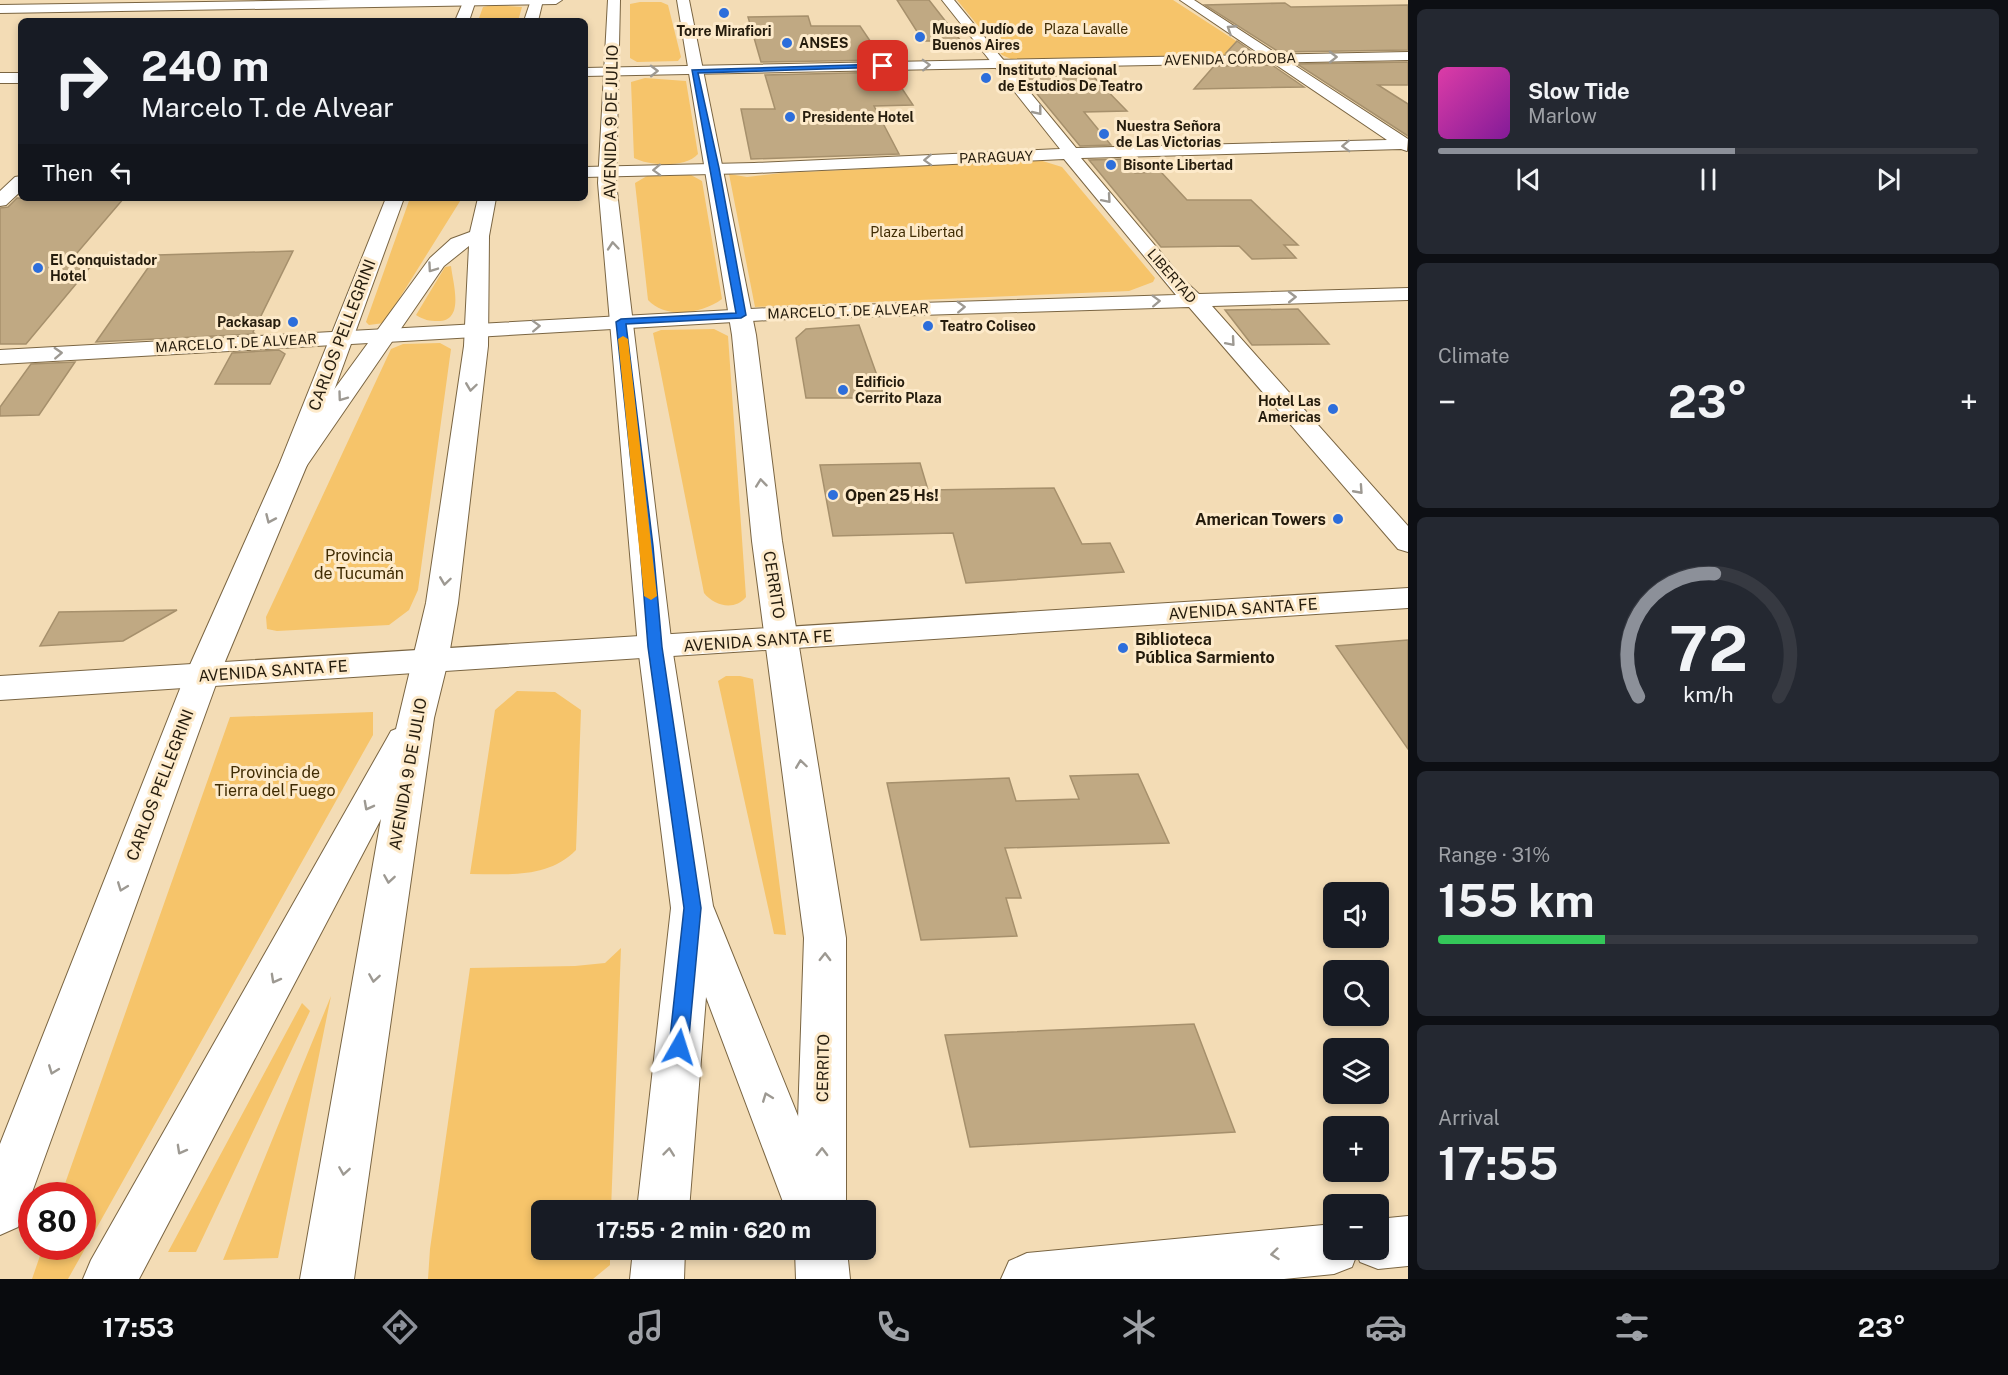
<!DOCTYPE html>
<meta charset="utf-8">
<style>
:root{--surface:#171b24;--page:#242831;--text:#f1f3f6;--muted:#9ea1a6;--line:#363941;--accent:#8c9099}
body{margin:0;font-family:"Public Sans",sans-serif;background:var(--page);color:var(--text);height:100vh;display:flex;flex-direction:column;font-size:22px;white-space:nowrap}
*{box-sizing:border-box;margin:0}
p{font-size:20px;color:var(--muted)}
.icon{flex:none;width:33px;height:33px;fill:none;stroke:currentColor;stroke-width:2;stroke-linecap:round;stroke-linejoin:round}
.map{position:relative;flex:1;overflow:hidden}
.details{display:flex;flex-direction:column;gap:9px;padding:9px;background:#0d0f14;width:600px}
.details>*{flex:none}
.guide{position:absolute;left:18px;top:18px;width:570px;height:183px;border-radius:9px;box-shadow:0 3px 9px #0003;background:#171b24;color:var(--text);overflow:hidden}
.tools{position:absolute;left:1323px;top:882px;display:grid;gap:12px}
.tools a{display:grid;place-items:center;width:66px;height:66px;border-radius:9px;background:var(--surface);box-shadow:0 3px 9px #0003;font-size:30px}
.speed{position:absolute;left:18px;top:1182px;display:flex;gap:12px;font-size:30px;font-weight:700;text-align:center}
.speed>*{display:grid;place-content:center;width:78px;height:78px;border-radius:50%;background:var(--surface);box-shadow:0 3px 9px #0003;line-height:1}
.speed .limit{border:9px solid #d22;background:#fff;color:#111}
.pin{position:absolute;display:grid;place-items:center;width:51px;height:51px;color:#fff;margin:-26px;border-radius:12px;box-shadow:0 3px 9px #0006}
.me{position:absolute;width:66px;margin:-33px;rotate:6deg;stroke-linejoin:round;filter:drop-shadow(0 0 4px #0008)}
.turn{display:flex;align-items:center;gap:21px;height:126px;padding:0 24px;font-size:27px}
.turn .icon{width:78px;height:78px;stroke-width:2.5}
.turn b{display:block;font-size:42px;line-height:51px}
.then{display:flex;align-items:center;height:57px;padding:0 24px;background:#0003;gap:12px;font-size:22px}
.big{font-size:45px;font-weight:700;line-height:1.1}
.details .tile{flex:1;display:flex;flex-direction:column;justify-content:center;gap:9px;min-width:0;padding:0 21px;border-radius:9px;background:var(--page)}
.details .dial{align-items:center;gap:0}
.dial svg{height:156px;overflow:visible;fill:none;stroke:var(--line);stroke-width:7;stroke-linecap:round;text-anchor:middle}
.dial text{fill:var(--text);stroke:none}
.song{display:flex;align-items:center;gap:18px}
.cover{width:72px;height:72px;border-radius:9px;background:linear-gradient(135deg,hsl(320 70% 55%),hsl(290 70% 35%))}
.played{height:6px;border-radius:3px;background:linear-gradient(90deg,var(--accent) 55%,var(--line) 55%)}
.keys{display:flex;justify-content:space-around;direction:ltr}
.heat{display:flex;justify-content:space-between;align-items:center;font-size:33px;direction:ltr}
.charge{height:9px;border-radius:4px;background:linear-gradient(90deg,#34c759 31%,var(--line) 0)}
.trip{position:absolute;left:531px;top:1200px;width:345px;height:60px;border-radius:9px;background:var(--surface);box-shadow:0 3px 9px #0003;font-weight:700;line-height:60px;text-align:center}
.tab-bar{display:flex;height:96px;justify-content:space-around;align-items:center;background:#090b0e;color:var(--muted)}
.tab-bar .icon{width:42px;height:42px}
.tab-bar .on{color:var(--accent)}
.tab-bar b{font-size:27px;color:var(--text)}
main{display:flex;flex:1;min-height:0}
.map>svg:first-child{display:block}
.green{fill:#f6c46a}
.building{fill:#c0a983;stroke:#a6906c;stroke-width:1.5}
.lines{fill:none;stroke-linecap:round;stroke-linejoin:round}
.minor-casing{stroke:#7a6542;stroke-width:2}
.tertiary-casing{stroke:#7a6542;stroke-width:2}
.secondary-casing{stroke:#7a6542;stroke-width:2}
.primary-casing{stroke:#7a6542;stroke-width:2}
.trunk-casing{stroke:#7a6542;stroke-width:2}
.minor{fill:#fff;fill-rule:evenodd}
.tertiary{fill:#fff;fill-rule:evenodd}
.secondary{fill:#fff;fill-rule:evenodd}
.primary{fill:#fff;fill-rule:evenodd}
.trunk{fill:#fff;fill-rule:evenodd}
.oneway{stroke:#9d9992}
.route{fill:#1a73e8;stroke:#114b97;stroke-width:1.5}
.slow{fill:#f59e0b}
.poi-dot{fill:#2d6edb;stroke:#fdeaca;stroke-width:2}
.labels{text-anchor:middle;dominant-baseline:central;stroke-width:6;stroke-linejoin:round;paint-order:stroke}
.far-poi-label{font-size:14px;font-weight:bold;fill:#251c0d;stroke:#fdeaca;text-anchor:start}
.far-park-label{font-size:14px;fill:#402c03;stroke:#fdeaca}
.far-street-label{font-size:14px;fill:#251c0d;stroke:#fdeaca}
.street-label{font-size:16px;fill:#251c0d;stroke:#fdeaca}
.poi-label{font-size:16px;font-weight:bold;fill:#251c0d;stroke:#fdeaca;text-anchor:start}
.park-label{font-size:16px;fill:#402c03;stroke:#fdeaca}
</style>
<main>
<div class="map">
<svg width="1408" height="1279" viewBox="0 0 1408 1279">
<rect width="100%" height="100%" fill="#f3dcb5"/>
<path class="green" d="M957,0h216l77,50 -5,5 -234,4 -9,-4z
M640,2h21l7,3 13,52 -3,4 -41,1 -7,-4v-54z
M493,5l29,2 -4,14h-40l5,-14z
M645,78l41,3 12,73c-12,14 -49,12 -64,4l-3,-76z
M1036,159l26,8 93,111 -2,4 -24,9 -374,16 -26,-133 18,3 35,-4 102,-5 -1,-3z
M691,175l11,6 20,118c-20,15 -57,20 -74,1l-13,-117 12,-7z
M410,198h52l-78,125 -15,2 -3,-3z
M451,266c2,18 14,55 -13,55 -9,0 -14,-1 -22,-6l29,-48z
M714,329l14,7 18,261c-11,14 -32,9 -42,-4l-51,-260 8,-3z
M440,343l11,6 -33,241 -9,20 -20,15 -112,6 -10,-2 -1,-12 125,-268 12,-5z
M726,676h14l13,3 33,256 -12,-1 -56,-253z
M517,691l38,1 26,18 -5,140c-28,29 -69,24 -106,24l25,-164z
M373,712v23l-305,544h-36l11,-32 39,-1v-50l-21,-1 169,-478z
M621,948l-10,262h-69v40h68v15l-17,14h-165l2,-30 40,-281 105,-2 30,-3z
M331,996l-53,262 -55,2z
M302,1003l8,8 -114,241h-28z"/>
<path class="building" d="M897,0h32l32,41h-38z
M1285,3l6,4 117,-2v45l-129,2 -74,-47z
M808,16l3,10h49l23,34 -122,2 -13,-45z
M1237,41l17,12h-28z
M1408,62v23h-30l30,19v32l-111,-72z
M1272,65l32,22 -110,2 20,-23z
M1088,71l39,40 -43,1 27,33 -31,1 -61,-74z
M891,72l22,33 -39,1 25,48 -148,5 -10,-50h34l-10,-34z
M1123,159l12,14 26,-1 26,28h64l47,45h-14l12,13 -44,1 -13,-13 -78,1 -72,-87z
M17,198h107l-53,62h25l-70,84h-26v-136l8,-1z
M293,251l-40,81 2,2 -159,8 61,-87z
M1298,309l31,35 -77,1 -27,-35z
M859,325l26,73h-79l-10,-60 10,-9z
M279,350l6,4 -15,30h-55l17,-31z
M75,362l-36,53 -39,1v-9l31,-43z
M920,463l8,27 126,-2 28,56 28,-1 14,29 -158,11 -13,-50 -120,3 -13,-71z
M177,610l-54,31 -83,5 19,-34z
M1408,640v109l-72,-103z
M1138,774l31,69 -164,5 16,50h-15l11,38 -96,4 -34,-157 122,-5 7,23 63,-2 -9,-23z
M1194,1024l41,108 -265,15 -25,-112z"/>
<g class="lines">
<defs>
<path id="minor" d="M332,0h230l-6,4 -556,9v-8z
M942,0h12l122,148 311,-8 -207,-140h14l214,139 -1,12 -6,-2 -320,9 104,123 14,13 209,-6v12l-196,6 196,220v26l-10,-3 -209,-242 -401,12 -788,45v-14l788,-43 388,-12 -112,-136 -310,14 -169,4v-10l169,-4 306,-14z
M21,176v15l-15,14 -6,1v-15l15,-14z
M1408,1216v50l-30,3 -18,-7 -3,-8 -5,13 -18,7 -50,5h-283l8,-18 18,-8 307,-29v26h44v-31z"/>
<path id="tertiary" d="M464,0h12l-7,21h-14z
M677,0h12l67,335 26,206 64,397v272h-51l9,-272 -52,-397 -20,-206z
M386,198h18l-97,267 -88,211 -193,533 -8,18 -18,8v-91l185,-468 94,-211z
M795,1250h52l3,29h-54z"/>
<path id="secondary" d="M1408,588v20l-1408,92v-24z"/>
<path id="primary" d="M1408,52v8l-823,16v-8z
M0,73h21v10h-21z"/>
<path id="trunk" d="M531,0h12l-5,21h-14z
M608,0h12l-4,183 56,464 41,259 123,304h-50l-80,-213 -17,213h-52l34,-302 -33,-261 -40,-464z
M478,198h18l-7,38 -1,110 -30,257 -10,58 -14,57 -80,561h-54l81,-460 -242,460h-56l8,-19 295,-520 5,-9 5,-2 30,-126 38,-257 5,-100 -25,20 -141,205 -10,2 -10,-2 -4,-6 151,-207 21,-19 19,-7z
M633,1250h52l-1,29h-54z"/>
</defs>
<use href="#minor" class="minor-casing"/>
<use href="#tertiary" class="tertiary-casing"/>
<use href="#secondary" class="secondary-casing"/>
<use href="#primary" class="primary-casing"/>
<use href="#trunk" class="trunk-casing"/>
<use href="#minor" class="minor"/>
<use href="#tertiary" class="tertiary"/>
<use href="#secondary" class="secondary"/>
<use href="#primary" class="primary"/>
<use href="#trunk" class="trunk"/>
</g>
<defs><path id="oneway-chevron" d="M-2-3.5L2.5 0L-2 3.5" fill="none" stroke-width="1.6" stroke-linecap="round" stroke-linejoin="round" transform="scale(1.5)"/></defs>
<g class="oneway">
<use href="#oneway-chevron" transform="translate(1231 29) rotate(-147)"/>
<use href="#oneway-chevron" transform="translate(1333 57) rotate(-1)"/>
<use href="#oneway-chevron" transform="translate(926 65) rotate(-2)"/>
<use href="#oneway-chevron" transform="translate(654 71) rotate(-1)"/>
<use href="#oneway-chevron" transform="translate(1038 111) rotate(51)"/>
<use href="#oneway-chevron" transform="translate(1346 146) rotate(178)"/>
<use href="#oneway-chevron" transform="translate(928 160) rotate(178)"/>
<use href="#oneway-chevron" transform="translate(657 170) rotate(178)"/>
<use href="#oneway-chevron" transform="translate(1107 199) rotate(49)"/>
<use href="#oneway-chevron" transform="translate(613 246) rotate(-95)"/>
<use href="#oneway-chevron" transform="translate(432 268) rotate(125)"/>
<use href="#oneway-chevron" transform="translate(1292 297) rotate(-1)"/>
<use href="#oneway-chevron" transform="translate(1156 301) rotate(-2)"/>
<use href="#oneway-chevron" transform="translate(961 307) rotate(-2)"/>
<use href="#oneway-chevron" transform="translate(536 326) rotate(-2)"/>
<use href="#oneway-chevron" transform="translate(1231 342) rotate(49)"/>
<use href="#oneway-chevron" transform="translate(58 353) rotate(-3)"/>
<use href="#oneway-chevron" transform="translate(471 387) rotate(98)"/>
<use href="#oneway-chevron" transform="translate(342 397) rotate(126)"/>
<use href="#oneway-chevron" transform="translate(761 483) rotate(-96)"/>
<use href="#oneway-chevron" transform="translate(1359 490) rotate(48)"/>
<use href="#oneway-chevron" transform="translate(270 519) rotate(114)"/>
<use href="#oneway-chevron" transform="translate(445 581) rotate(98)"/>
<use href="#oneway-chevron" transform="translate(801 764) rotate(-98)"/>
<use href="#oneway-chevron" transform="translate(368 806) rotate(118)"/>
<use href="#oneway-chevron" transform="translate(389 879) rotate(99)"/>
<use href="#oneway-chevron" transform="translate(122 887) rotate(111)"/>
<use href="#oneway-chevron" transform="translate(825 957) rotate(-89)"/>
<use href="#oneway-chevron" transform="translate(374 978) rotate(99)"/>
<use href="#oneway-chevron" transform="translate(275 979) rotate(119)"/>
<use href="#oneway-chevron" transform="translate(53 1070) rotate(111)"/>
<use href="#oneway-chevron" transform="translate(767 1097) rotate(-111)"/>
<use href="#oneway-chevron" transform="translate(181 1150) rotate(119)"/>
<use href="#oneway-chevron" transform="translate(669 1152) rotate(-84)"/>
<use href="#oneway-chevron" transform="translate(822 1152) rotate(-89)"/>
<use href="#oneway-chevron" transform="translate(344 1171) rotate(99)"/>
<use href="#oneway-chevron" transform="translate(1275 1254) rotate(174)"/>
</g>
<path class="route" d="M883,64l2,3 -187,6 21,95 27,147 -5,3 -115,6 27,222 9,101 39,261 -13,139 -3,6 -6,3 -7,-3 -3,-6 15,-139 -36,-261 -8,-101 -24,-224 5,-3 115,-6 -44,-243z"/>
<path class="slow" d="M623,336l5,3 29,257 -6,4 -7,-4 -26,-257z"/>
<g class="poi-dot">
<circle cx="724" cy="13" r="6"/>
<circle cx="920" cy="37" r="6"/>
<circle cx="787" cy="43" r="6"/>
<circle cx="986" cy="78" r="6"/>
<circle cx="790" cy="117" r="6"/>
<circle cx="1104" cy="134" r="6"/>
<circle cx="1111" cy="165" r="6"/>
<circle cx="38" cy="268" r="6"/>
<circle cx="293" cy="322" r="6"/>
<circle cx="928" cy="326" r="6"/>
<circle cx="843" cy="390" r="6"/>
<circle cx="1333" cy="409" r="6"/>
<circle cx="833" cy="495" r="6"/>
<circle cx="1338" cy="519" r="6"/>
<circle cx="1123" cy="648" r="6"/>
</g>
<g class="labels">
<g class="far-poi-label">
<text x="932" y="29">Museo Judío de<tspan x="932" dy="16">Buenos Aires</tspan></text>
<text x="724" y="31" text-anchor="middle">Torre Mirafiori</text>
<text x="799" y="43">ANSES</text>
<text x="998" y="70">Instituto Nacional<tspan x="998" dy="16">de Estudios De Teatro</tspan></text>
<text x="802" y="117">Presidente Hotel</text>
<text x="1116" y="126">Nuestra Señora<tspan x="1116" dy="16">de Las Victorias</tspan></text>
<text x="1123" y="165">Bisonte Libertad</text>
<text x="50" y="260">El Conquistador<tspan x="50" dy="16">Hotel</tspan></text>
<text x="281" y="322" text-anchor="end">Packasap</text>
<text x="940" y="326">Teatro Coliseo</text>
<text x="855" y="382">Edificio<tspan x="855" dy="16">Cerrito Plaza</tspan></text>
<text x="1321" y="401" text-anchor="end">Hotel Las<tspan x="1321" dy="16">Americas</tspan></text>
</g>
<g class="far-park-label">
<text x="1086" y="29">Plaza Lavalle</text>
<text x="917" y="232">Plaza Libertad</text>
</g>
<g class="far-street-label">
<text transform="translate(1230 59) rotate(-1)">AVENIDA CÓRDOBA</text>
<text transform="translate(996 157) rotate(-2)">PARAGUAY</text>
<text transform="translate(1172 276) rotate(49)">LIBERTAD</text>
<text transform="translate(848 311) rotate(-2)">MARCELO T. DE ALVEAR</text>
<text transform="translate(236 343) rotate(-3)">MARCELO T. DE ALVEAR</text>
</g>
<g class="street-label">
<text transform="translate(611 122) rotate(-89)">AVENIDA 9 DE JULIO</text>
<text transform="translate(342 335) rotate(-69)">CARLOS PELLEGRINI</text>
<text transform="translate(774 585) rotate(81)">CERRITO</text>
<text transform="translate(1243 609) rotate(-4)">AVENIDA SANTA FE</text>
<text transform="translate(758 641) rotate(-4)">AVENIDA SANTA FE</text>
<text transform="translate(273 671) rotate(-4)">AVENIDA SANTA FE</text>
<text transform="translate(408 774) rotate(-80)">AVENIDA 9 DE JULIO</text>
<text transform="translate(160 785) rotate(-69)">CARLOS PELLEGRINI</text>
<text transform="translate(823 1068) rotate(-89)">CERRITO</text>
</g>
<g class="poi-label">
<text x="845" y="495">Open 25 Hs!</text>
<text x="1326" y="519" text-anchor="end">American Towers</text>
<text x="1135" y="639">Biblioteca<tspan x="1135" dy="18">Pública Sarmiento</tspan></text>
</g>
<g class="park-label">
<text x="359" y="555">Provincia<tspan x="359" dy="18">de Tucumán</tspan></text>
<text x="275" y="772">Provincia de<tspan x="275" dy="18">Tierra del Fuego</tspan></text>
</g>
</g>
</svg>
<div class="tools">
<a><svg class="icon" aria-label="sound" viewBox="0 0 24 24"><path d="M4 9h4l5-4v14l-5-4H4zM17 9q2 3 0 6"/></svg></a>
<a><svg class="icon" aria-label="search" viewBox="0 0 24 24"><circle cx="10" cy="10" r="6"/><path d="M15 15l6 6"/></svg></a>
<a><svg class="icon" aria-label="layers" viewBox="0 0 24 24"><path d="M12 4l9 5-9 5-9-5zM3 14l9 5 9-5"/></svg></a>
<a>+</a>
<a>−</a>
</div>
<div class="speed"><div class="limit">80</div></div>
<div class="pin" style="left:883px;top:66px;background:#d93025"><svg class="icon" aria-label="arrive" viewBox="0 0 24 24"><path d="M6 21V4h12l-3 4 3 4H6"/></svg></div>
<svg class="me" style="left:679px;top:1047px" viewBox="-20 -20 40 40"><path d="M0-17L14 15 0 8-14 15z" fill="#1a73e8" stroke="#fff" stroke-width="4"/></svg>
<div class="trip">17:55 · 2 min · 620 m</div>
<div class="guide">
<div class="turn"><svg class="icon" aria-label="right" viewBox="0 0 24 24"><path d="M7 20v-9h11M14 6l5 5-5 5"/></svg><div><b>240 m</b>Marcelo T. de Alvear</div></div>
<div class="then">Then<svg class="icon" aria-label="left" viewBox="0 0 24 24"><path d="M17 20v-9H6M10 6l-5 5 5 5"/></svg></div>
</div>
</div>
<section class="details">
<div class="tile">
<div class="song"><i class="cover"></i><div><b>Slow Tide</b><p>Marlow</p></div></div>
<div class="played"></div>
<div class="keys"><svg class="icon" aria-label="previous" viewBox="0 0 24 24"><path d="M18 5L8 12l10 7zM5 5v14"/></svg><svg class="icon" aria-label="pause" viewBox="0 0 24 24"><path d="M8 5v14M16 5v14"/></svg><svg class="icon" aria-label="next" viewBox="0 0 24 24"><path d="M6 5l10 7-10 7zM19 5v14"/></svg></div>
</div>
<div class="tile"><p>Climate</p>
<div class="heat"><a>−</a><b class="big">23°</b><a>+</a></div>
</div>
<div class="tile dial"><svg viewBox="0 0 100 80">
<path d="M14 69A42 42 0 1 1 86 69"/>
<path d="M14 69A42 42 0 0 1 53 6" stroke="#8c9099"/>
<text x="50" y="56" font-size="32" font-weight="700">72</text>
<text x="50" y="72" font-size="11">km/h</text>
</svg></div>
<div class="tile"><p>Range · 31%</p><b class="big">155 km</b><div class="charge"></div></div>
<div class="tile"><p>Arrival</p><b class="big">17:55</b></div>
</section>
</main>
<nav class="tab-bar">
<b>17:53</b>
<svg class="icon on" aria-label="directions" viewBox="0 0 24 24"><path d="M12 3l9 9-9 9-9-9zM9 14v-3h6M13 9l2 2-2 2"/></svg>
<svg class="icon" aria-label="music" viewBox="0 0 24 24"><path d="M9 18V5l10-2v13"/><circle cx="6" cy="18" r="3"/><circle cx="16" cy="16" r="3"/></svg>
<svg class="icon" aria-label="phone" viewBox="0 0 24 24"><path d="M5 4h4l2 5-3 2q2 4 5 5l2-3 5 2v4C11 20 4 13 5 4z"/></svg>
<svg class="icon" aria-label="climate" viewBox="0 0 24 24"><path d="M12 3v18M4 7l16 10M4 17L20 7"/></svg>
<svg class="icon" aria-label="car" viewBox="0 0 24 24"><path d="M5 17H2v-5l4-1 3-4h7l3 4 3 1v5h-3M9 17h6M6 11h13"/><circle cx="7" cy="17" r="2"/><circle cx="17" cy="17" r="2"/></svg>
<svg class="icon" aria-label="filters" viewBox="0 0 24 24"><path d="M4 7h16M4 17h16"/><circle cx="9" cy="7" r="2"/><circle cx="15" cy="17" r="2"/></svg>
<b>23°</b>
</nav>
